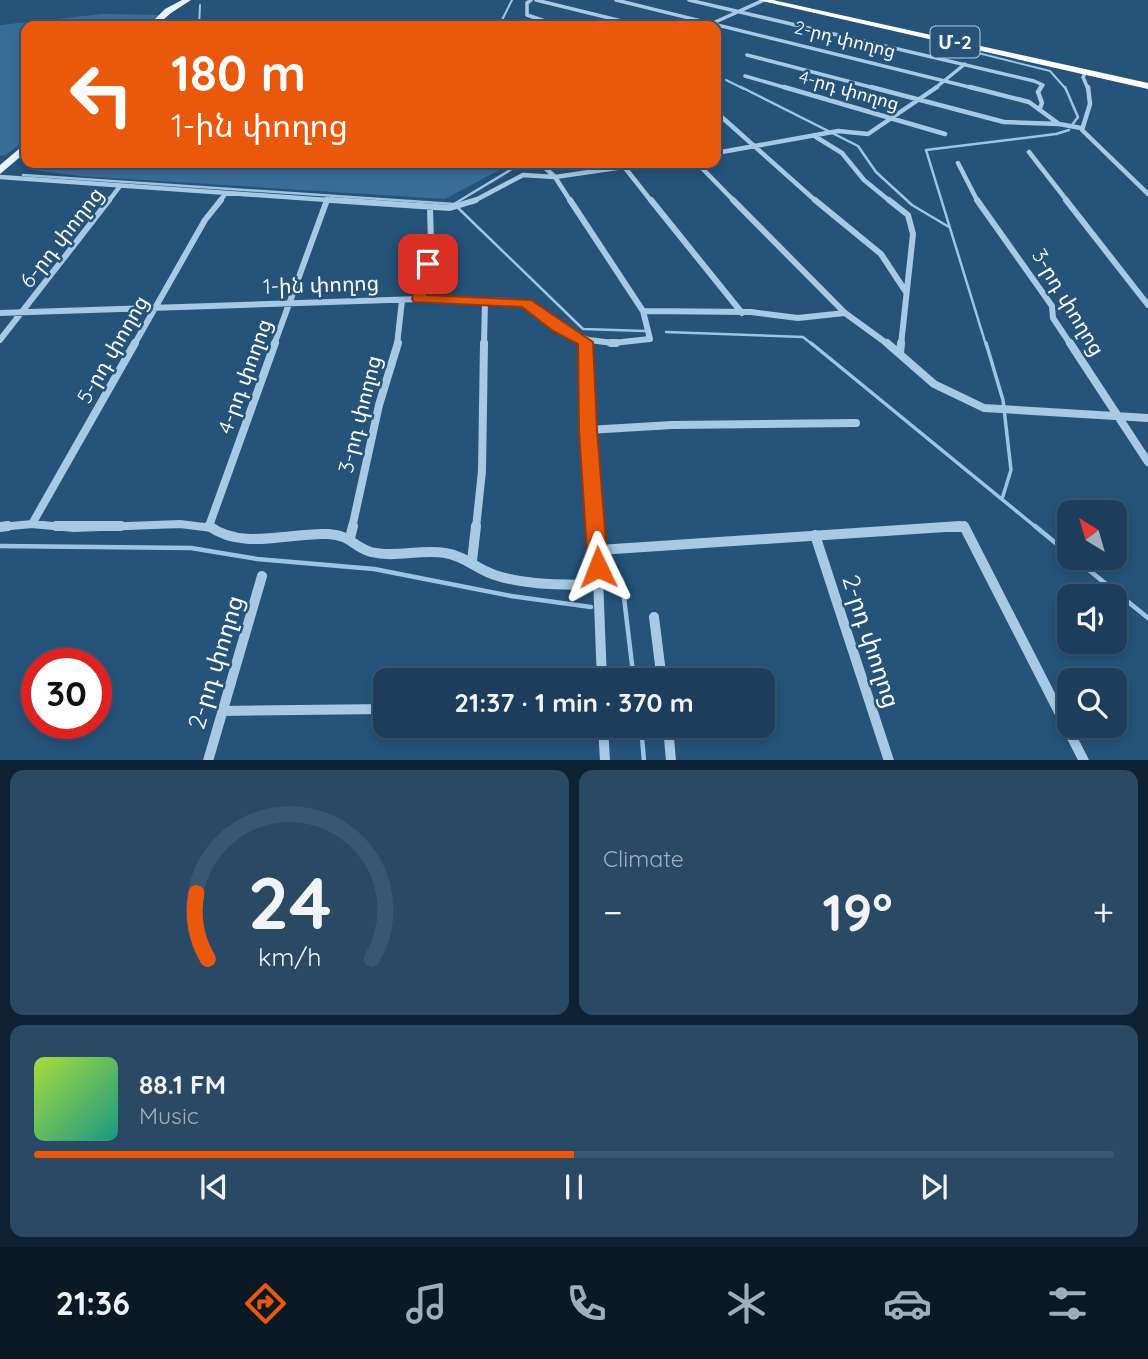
<!DOCTYPE html>
<meta charset="utf-8">
<style>
:root{--surface:#1c3e5c;--page:#294965;--text:#f1f3f6;--muted:#a0aebb;--line:#3a5772;--accent:#ea580c}
body{margin:0;font-family:Quicksand,"Noto Sans Armenian",sans-serif;background:var(--page);color:var(--text);height:100vh;display:flex;flex-direction:column;font-size:26px;white-space:nowrap}
*{box-sizing:border-box;margin:0}
p{font-size:23px;color:var(--muted)}
.icon{flex:none;width:38px;height:38px;fill:none;stroke:currentColor;stroke-width:2;stroke-linecap:round;stroke-linejoin:round}
.map{position:relative;height:760px;overflow:hidden}
.details{display:flex;flex-direction:column;gap:10px;padding:10px;background:#0f2233;flex:1}
.details>*{flex:none}
.top-card{position:absolute;left:21px;top:21px;width:700px;height:147px;border-radius:14px;box-shadow:0 4px 10px #0003,0 0 0 2px var(--line);background:#ea580c;color:#fff;overflow:hidden}
.needle{width:46px;rotate:323deg}
.buttons{position:absolute;left:1057px;top:500px;display:grid;gap:14px}
.buttons a{display:grid;place-items:center;width:70px;height:70px;border-radius:14px;background:var(--surface);box-shadow:0 4px 10px #0003,0 0 0 2px var(--line);font-size:35px}
.speed{position:absolute;left:21px;top:648px;display:flex;gap:14px;font-size:35px;font-weight:700;text-align:center}
.speed>*{display:grid;place-content:center;width:91px;height:91px;border-radius:50%;background:var(--surface);box-shadow:0 4px 10px #0003,0 0 0 2px var(--line);line-height:1}
.speed .limit{border:10px solid #d22;background:#fff;color:#111}
.pin{position:absolute;display:grid;place-items:center;width:60px;height:60px;color:#fff;margin:-30px;border-radius:14px;box-shadow:0 4px 10px #0006}
.me{position:absolute;width:77px;margin:-38px;rotate:358deg;stroke-linejoin:round;filter:drop-shadow(0 0 5px #0008)}
.turn{display:flex;align-items:center;gap:24px;height:147px;padding:0 35px;font-size:32px}
.turn .icon{width:91px;height:91px;stroke-width:2.5}
.turn b{display:block;font-size:49px;line-height:60px}
.big{font-size:52px;font-weight:800;line-height:1.1}
.details .card{flex:1;display:flex;flex-direction:column;justify-content:center;gap:10px;min-width:0;padding:0 24px;border-radius:14px;background:var(--page)}
.details .dial{align-items:center;gap:0}
.dial svg{height:182px;overflow:visible;fill:none;stroke:var(--line);stroke-width:7;stroke-linecap:round;text-anchor:middle}
.dial text{fill:var(--text);stroke:none}
.song{display:flex;align-items:center;gap:21px}
.cover{width:84px;height:84px;border-radius:10px;background:linear-gradient(135deg,hsl(80 70% 55%),hsl(170 70% 35%))}
.played{height:7px;border-radius:4px;background:linear-gradient(90deg,var(--accent) 50%,var(--line) 50%)}
.keys{display:flex;justify-content:space-around;direction:ltr}
.heat{display:flex;justify-content:space-between;align-items:center;font-size:38px;direction:ltr}
.details .tiles{flex:1;display:grid;gap:10px;grid-template-columns:1fr 1fr}
.card:last-child{grid-column:span 2}
.trip{position:absolute;left:373px;top:668px;width:402px;height:70px;border-radius:14px;background:var(--surface);box-shadow:0 4px 10px #0003,0 0 0 2px var(--line);font-weight:800;line-height:70px;text-align:center}
.dock{display:flex;height:112px;justify-content:space-around;align-items:center;background:#0b1925;color:var(--muted)}
.dock .icon{width:49px;height:49px}
.dock .current{color:var(--accent)}
.dock b{font-size:32px;color:var(--text)}
.map>svg:first-child{display:block}
.green{fill:#396d97}
.lines{fill:none;stroke-linecap:round;stroke-linejoin:round}
.stream-far3{stroke:#9cc5e4;stroke-width:2}
.stream-far2{stroke:#9cc5e4;stroke-width:2.5}
.stream-far1{stroke:#9cc5e4;stroke-width:3.5}
.stream{stroke:#9cc5e4;stroke-width:4.5}
.street-far4{stroke:#a8c9e4;stroke-width:3.5}
.street-far3{stroke:#a8c9e4;stroke-width:4.5}
.street-far2{stroke:#a8c9e4;stroke-width:6}
.street-far1{stroke:#a8c9e4;stroke-width:8}
.street{stroke:#a8c9e4;stroke-width:10}
.primary{fill:#e8f2fc;fill-rule:evenodd}
.highway{fill:#fff;fill-rule:evenodd}
.route{fill:#ea580c;stroke:#983908;stroke-width:2}
.labels{text-anchor:middle;dominant-baseline:central;stroke-width:5;stroke-linejoin:round;paint-order:stroke}
.far-street-label{font-size:18px;fill:#fff;stroke:#25537a}
.shield{fill:#25537a;stroke:#becbd7;stroke-width:2}
.shield-label{font-size:19px;font-weight:bold;fill:#fff}
.street-label{font-size:21px;fill:#fff;stroke:#25537a}
.near-street-label{font-size:24px;fill:#fff;stroke:#25537a}
</style>
<div class="map">
<svg width="1148" height="761" viewBox="0 0 1148 761">
<rect width="100%" height="100%" fill="#25537a"/>
<path class="green" d="M102,14l59,1 -12,11h-123v113l-20,16 -6,1v-131z
M39,163h463l3,4 -60,32 -365,-23 -48,-6z"/>
<g class="lines">
<path class="stream-far3" d="M199,26l1,-21
M499,26l13,-26
M934,42l116,29 16,18
M726,80l18,9"/>
<path class="stream-far2" d="M741,87l117,59 18,26 36,33 37,22
M1065,87l13,30 -6,8
M23,175l431,29 129,125 62,2
M454,204l58,-35 -3,-6
M666,332l137,5 10,8
M986,345l-60,-195 130,-16 13,-4"/>
<path class="stream-far1" d="M811,343l226,185
M986,343l17,57 8,70 -9,29"/>
<path class="stream" d="M1035,526l34,28
M0,546l191,2 66,11 117,10 137,27 80,11
M1074,558l74,60
M622,581l12,100
M641,726l3,35"/>
<path class="street-far4" d="M531,0l-4,3v12l33,11
M536,0l106,26
M616,0l361,89
M689,0l345,81 9,4 -3,4
M713,23l51,-23
M747,55l131,34
M1086,72l-3,5 5,12
M745,76l45,13
M934,89l31,-25"/>
<path class="street-far3" d="M784,87l161,47
M871,87l133,35 55,2 22,4
M970,87l59,15 30,22
M1088,87l2,17 -8,26 66,64
M1040,108l2,-5 -4,-11 3,-5
M716,112l101,90
M816,137l26,16 22,27 27,22
M1029,152l39,50
M716,153l122,-22 30,3 69,-47
M540,163l15,14 16,25
M697,163l38,39
M958,163l20,39
M622,164l30,38
M0,177l356,25
M108,202l12,-16
M219,202l7,-9
M326,202l1,-3
M472,202l51,-27 32,2 96,-14"/>
<path class="street-far2" d="M331,200l119,8 26,-8
M651,200l91,113
M733,200l112,113 44,32
M815,200l66,54 25,38
M889,200l19,15 5,19 -12,111
M977,200l75,106 1,12 18,27
M1066,200l82,105
M419,299l12,-57 -1,-34
M643,311l108,1 47,6 47,-5
M0,313l419,-14 93,2 18,6 36,25 23,8 24,3 37,-4 -7,-28 -73,-111
M0,340l109,-140
M586,342v3
M134,345l71,-125 16,-20
M274,345l53,-145
M397,345l5,-45
M484,345l1,-44"/>
<path class="street-far1" d="M586,343l10,185
M611,343h5
M887,343l47,41 50,24 164,10
M1070,343l78,119
M900,353l1,-10
M588,430l84,-5 184,-2
M32,524l103,-181
M209,526l66,-183
M0,527l32,-3 42,4
M74,528l106,-4 32,4
M352,528l27,-123 19,-62
M476,528l6,-57 2,-128
M934,528h31"/>
<path class="street" d="M56,526h65
M209,526c34,25 80,6 119,8 23,1 25,13 43,18 24,6 49,-3 74,1 21,3 33,18 53,23 32,10 67,8 100,9
M596,526l6,155
M964,526l120,235
M0,527l8,-1
M815,535l74,226
M350,538l3,-12
M599,550l361,-24
M472,561l4,-35
M654,617l8,64
M222,711l163,-2
M603,726l2,35
M668,726l3,35
M208,761l54,-185"/>
<path class="primary" d="M182,0h9l-20,13 -15,13h-8l17,-17z
M26,143v9l-26,22v-9z"/>
<path class="highway" d="M758,0h15l375,83v6z"/>
</g>
<path class="route" d="M428,260l7,4 -8,31 104,5 62,42 4,88 11,137 -3,6 -7,3 -7,-3 -3,-6 -9,-137 -1,-86 -25,-13 -31,-24 -108,-5 -2,-3 9,-35z"/>
<g class="labels">
<g class="far-street-label">
<text transform="translate(845 39) rotate(14)">2-րդ փողոց</text>
<text transform="translate(849 90) rotate(16)">4-րդ փողոց</text>
</g>
<rect class="shield" x="930.5" y="26.5" width="49" height="31" rx="5"/>
<g class="shield-label">
<text x="955" y="42">Մ-2</text>
</g>
<g class="street-label">
<text transform="translate(61 237) rotate(-52)">6-րդ փողոց</text>
<text transform="translate(321 284) rotate(-2)">1-ին փողոց</text>
<text transform="translate(1069 302) rotate(59)">3-րդ փողոց</text>
<text transform="translate(112 349) rotate(-60)">5-րդ փողոց</text>
<text transform="translate(244 376) rotate(-70)">4-րդ փողոց</text>
<text transform="translate(359 414) rotate(-76)">3-րդ փողոց</text>
</g>
<g class="near-street-label">
<text transform="translate(872 641) rotate(72)">2-րդ փողոց</text>
<text transform="translate(215 662) rotate(-73)">2-րդ փողոց</text>
</g>
</g>
</svg>
<div class="buttons">
<a><svg class="needle" viewBox="-14 -14 28 28"><path d="M0-13l5 13h-10z" fill="#e53935"/><path d="M0 13l5-13h-10z" fill="#a0aebb"/></svg></a>
<a><svg class="icon" aria-label="sound" viewBox="0 0 24 24"><path d="M4 9h4l5-4v14l-5-4H4zM17 9q2 3 0 6"/></svg></a>
<a><svg class="icon" aria-label="search" viewBox="0 0 24 24"><circle cx="10" cy="10" r="6"/><path d="M15 15l6 6"/></svg></a>
</div>
<div class="speed"><div class="limit">30</div></div>
<div class="pin" style="left:428px;top:264px;background:#d93025"><svg class="icon" aria-label="arrive" viewBox="0 0 24 24"><path d="M6 21V4h12l-3 4 3 4H6"/></svg></div>
<svg class="me" style="left:598px;top:567px" viewBox="-20 -20 40 40"><path d="M0-17L14 15 0 8-14 15z" fill="#ea580c" stroke="#fff" stroke-width="4"/></svg>
<div class="trip">21:37 · 1 min · 370 m</div>
<div class="top-card">
<div class="turn"><svg class="icon" aria-label="left" viewBox="0 0 24 24"><path d="M17 20v-9H6M10 6l-5 5 5 5"/></svg><div><b>180 m</b>1-ին փողոց</div></div>
</div>
</div>
<section class="details">
<div class="tiles">
<div class="card dial"><svg viewBox="0 0 100 80">
<path d="M14 69A42 42 0 1 1 86 69"/>
<path d="M14 69A42 42 0 0 1 9 40" stroke="#ea580c"/>
<text x="50" y="56" font-size="32" font-weight="700">24</text>
<text x="50" y="72" font-size="11">km/h</text>
</svg></div>
<div class="card"><p>Climate</p>
<div class="heat"><a>−</a><b class="big">19°</b><a>+</a></div>
</div>
<div class="card">
<div class="song"><i class="cover"></i><div><b>88.1 FM</b><p>Music</p></div></div>
<div class="played"></div>
<div class="keys"><svg class="icon" aria-label="previous" viewBox="0 0 24 24"><path d="M18 5L8 12l10 7zM5 5v14"/></svg><svg class="icon" aria-label="pause" viewBox="0 0 24 24"><path d="M8 5v14M16 5v14"/></svg><svg class="icon" aria-label="next" viewBox="0 0 24 24"><path d="M6 5l10 7-10 7zM19 5v14"/></svg></div>
</div>
</div>
</section>
<nav class="dock">
<b>21:36</b>
<svg class="icon current" aria-label="directions" viewBox="0 0 24 24"><path d="M12 3l9 9-9 9-9-9zM9 14v-3h6M13 9l2 2-2 2"/></svg>
<svg class="icon" aria-label="music" viewBox="0 0 24 24"><path d="M9 18V5l10-2v13"/><circle cx="6" cy="18" r="3"/><circle cx="16" cy="16" r="3"/></svg>
<svg class="icon" aria-label="phone" viewBox="0 0 24 24"><path d="M5 4h4l2 5-3 2q2 4 5 5l2-3 5 2v4C11 20 4 13 5 4z"/></svg>
<svg class="icon" aria-label="climate" viewBox="0 0 24 24"><path d="M12 3v18M4 7l16 10M4 17L20 7"/></svg>
<svg class="icon" aria-label="car" viewBox="0 0 24 24"><path d="M5 17H2v-5l4-1 3-4h7l3 4 3 1v5h-3M9 17h6M6 11h13"/><circle cx="7" cy="17" r="2"/><circle cx="17" cy="17" r="2"/></svg>
<svg class="icon" aria-label="filters" viewBox="0 0 24 24"><path d="M4 7h16M4 17h16"/><circle cx="9" cy="7" r="2"/><circle cx="15" cy="17" r="2"/></svg>
</nav>
